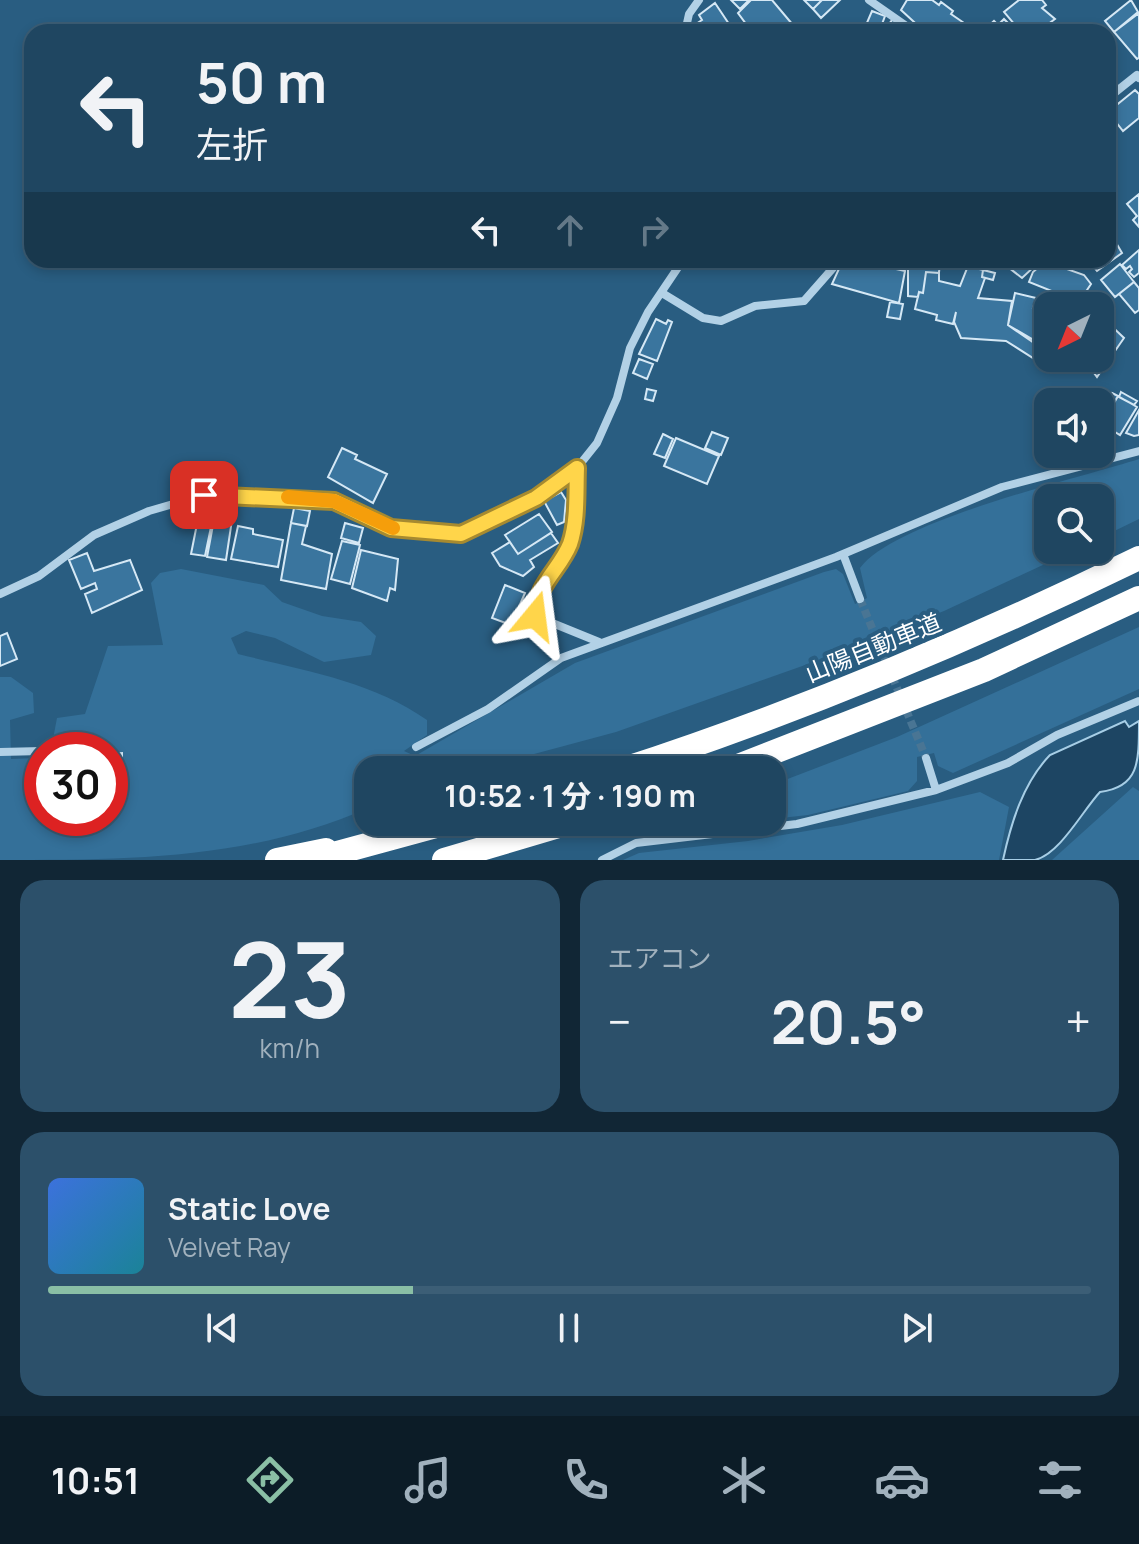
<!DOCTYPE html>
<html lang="ja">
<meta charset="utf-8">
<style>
:root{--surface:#1f4661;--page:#2c506a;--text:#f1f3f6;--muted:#a1b1bd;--line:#3c5e76;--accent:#8abfa5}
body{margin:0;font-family:Manrope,"Noto Sans JP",sans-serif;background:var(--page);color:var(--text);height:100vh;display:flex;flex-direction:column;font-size:30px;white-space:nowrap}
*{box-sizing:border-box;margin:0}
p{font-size:26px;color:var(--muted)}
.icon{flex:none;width:44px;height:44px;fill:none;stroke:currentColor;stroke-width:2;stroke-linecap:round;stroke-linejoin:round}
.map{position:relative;height:860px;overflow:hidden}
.details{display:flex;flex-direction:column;gap:20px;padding:20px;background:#112635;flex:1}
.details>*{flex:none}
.banner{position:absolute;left:24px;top:24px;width:1092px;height:244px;border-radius:24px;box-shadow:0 4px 12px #0003,0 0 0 2px var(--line);background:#1f4661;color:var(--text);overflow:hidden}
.needle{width:52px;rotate:223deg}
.buttons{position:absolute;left:1034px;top:292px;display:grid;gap:16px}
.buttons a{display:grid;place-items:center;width:80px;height:80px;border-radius:16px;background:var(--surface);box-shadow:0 4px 12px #0003,0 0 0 2px var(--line);font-size:40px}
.speed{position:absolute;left:24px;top:732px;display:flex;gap:16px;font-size:40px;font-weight:700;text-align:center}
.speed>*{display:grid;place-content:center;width:104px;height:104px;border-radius:50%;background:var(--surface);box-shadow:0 4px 12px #0003,0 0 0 2px var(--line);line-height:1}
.speed .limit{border:12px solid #d22;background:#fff;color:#111}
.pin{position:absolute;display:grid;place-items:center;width:68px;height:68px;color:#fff;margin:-34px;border-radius:16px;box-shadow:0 4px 12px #0006}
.me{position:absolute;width:88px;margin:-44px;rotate:16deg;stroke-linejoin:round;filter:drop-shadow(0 0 6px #0008)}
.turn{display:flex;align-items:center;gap:28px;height:168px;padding:0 40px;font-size:36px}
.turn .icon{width:104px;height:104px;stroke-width:2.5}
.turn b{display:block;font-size:56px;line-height:68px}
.lanes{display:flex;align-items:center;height:76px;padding:0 40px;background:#0003;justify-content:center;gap:40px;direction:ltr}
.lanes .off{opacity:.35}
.big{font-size:60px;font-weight:700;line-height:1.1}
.details .tile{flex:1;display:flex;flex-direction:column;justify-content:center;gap:12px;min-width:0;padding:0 28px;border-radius:24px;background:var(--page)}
.details .dial{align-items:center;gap:0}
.dial b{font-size:104px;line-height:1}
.song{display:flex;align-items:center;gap:24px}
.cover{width:96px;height:96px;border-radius:12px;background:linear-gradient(135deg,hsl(220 70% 55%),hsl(190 70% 35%))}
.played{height:8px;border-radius:4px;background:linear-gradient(90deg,var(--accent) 35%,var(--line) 35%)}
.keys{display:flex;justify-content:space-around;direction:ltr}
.heat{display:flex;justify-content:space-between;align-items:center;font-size:44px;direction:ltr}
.details .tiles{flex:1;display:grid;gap:20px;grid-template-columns:1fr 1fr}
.tile:last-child{grid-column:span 2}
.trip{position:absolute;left:354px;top:756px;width:432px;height:80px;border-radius:24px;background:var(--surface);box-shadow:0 4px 12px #0003,0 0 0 2px var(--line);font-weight:700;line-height:80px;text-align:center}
.menu{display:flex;height:128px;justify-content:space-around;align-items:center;background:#0c1c27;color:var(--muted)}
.menu .icon{width:56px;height:56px}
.menu .active{color:var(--accent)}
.menu b{font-size:36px;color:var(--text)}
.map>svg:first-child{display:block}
.green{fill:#347099}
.water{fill:#1d4563;stroke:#a7cee6;stroke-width:2}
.building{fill:#3a759e;stroke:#d5e8f5;stroke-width:2}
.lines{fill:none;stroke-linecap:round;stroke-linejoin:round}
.minor-tunnel{stroke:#497594;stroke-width:8;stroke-dasharray:8 4;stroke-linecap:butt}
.minor{stroke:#b2d1e6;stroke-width:8}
.motorway{stroke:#fff;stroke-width:24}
.route-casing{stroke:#a68a30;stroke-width:20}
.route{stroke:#ffd54a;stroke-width:14}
.slow{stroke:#f59e0b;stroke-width:14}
.labels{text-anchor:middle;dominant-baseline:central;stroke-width:8;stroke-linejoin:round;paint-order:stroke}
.street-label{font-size:24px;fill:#fff;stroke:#295d81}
</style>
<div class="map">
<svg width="1139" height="860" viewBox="0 0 1139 860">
<rect width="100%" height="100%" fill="#295d81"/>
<path class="green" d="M1139,459v60l-39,19v-40h-52v52h27l-131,61 -119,47 -209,74 -141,38h-107v38c-118,52 -241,52 -368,52v-183h11l22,16 1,20 -24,7 1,39 26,-1 5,-6v66h68v-68h-66l9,-11 4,-21 28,-4 23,-68 55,-1 -12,-62 9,-10 21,-4 83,16 18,17 40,14 39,6 15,14 -5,19 -47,7 -49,-24 -29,-7 -15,7 7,16c64,16 134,27 189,66v15l-23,16 11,5 160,-93 249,-91 12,-3 7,5 12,30 12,-6 -7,-30c36,-48 217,-89 279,-109z
M1139,627v62l-186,84 -15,-7 -4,-13 -17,4v24l-9,10 -100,24 -36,4v-34l125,-48z
M1133,787l6,4v69h-87z
M980,792l29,15 -10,53h-376l16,-7 109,-12 94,-16z
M645,822h103l-104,13 -5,-3z"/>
<path class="water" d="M1125,721l4,6 10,-6c0,42 0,66 -39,71 -17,18 -40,62 -65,68 -10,0 -23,0 -32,0 8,-37 20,-77 47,-105z"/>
<path class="building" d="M731,0h18l-9,9z
M751,0h21l21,25 -8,7h-33l-14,-19z
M804,0h18l-9,9z
M822,0h18l-19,18 -8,-9z
M907,0h25l7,5 2,-3 12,9 -2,3 13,9v5l-4,4h-35l-24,-22z
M1019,0h23l4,5 -4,3 13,11 -4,3 9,10h-39l-17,-20z
M1131,0l7,12 -24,20 -9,-11z
M715,3l14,21 -6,4 7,4h-33l-1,-8 6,-4 -3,-5z
M872,11l13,5 -6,16h-16z
M1139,13v45l-2,1 -23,-27z
M893,19l16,13 -24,-3z
M1004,19l13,13h-35l12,-11 4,4z
M1135,90l4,4v24l-16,13 -15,-19z
M1139,194v33l-6,-7 4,-4 -10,-12z
M1108,229l14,24 -25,18 -9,-11h20z
M1139,250v23l-5,4 -5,-5 3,-3 -2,-3 -4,3 -4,-4z
M843,260h25l6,5 1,-5h6l7,2 -1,5 18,4 -6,32 -67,-19z
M908,260h32l-1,13 -13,-1 -3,21 -4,-1 -1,5 -10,-1z
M999,260h36l3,3 -16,15z
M1047,260h17l-3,7 23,8 7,9 -12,18 -50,-20 4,-10z
M1120,264l14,18 -19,15 -14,-17z
M968,266l15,4 -1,7 3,1 -7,20 34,3 -4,24 34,20 -5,11 -4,2 -27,-17 -45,-3 -7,-16 2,-10 -3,12 -17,-4 1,-5 -22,-6 4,-17 4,1 3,-21 13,1v8l21,5z
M983,270l12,3 -2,7 -11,-3z
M1134,282l5,6v22l-4,3 -16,-19z
M1015,293l21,5 -3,10 15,6 -1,38 -39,-27z
M1094,297l17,13 -7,9 20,19 -27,39 -14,-19h17v-52h-13z
M890,302l13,2 -3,15 -13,-2z
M656,319l10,5 2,-4 4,2 -15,39 -18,-7z
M639,359l14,5 -6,15 -14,-6z
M647,389l9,2 -3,10 -8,-2z
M1121,392l16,9 -3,4 -15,-8z
M1112,393l6,3 -12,21 -1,-11z
M1118,396l19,11 -17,28 -18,-11z
M1063,399v3h-15v43l-9,1 -3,-27 9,-7v-11z
M1139,410v25l-5,1 -8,-3z
M712,432l16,6 -7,17 -16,-7z
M663,434l10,5 -8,19 -11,-4z
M676,438l43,18 -12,28 -43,-18z
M1048,444l4,16 -13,2 -2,-16z
M342,448l15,7 -2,4 32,15 -14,29 -45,-26z
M561,492l5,8 -2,22 -7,3 -13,-24z
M294,508l16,3 -3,15 -16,-3z
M216,509l17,4 -7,47 -19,-3z
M539,514l13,18 -34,22 -13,-19z
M198,519l14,3 -7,34 -14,-2z
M291,523l15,3 -4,18 30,10 -6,35 -45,-9z
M345,523l18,5 -4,15 -18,-5z
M238,526l15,3v5l30,6 -5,27 -47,-8z
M551,533l7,10 -28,17 4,7 -11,9 -23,-10 -8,-13 18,-11 8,12z
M342,541l18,4 -10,39 -19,-5z
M361,550l37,9 -3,31 -5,-2 -3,13 -35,-13z
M87,553l7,18 36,-11 12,30 -50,23 -7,-19 12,-5 -2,-6 -14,6 -12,-29z
M505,585l20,8 -14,32 -19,-7z
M7,633l10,26 -17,7v-30z
M107,744v6h-13v-4z
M122,753v6h-12v-5z"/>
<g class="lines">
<path class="minor-tunnel" d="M860,599l66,159"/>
<path class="minor" d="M869,0l46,32
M685,32l4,-18 10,-14
M1108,98l29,-23 2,3
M662,293l41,25 18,3 34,-15 49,-5 36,-41
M577,468c-1,25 1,52 -7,76 -11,28 -32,34 -35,72l64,26
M843,554l17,45
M0,594l39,-18 55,-41 55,-24 55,-16 130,6 57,27 36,6h34l22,-8 53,-28 41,-30 20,-25 20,-45 13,-50 18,-36 35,-52
M416,747l72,-38 73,-51 275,-101 166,-70 137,-36
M71,750h15
M0,752l42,-1
M926,758l10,32
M602,860l34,-17 161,-19 139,-34 72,-27 49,-28 82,-34"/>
<path class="motorway" d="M621,770c178,-58 350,-130 518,-212
M728,770l256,-100 155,-72
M277,860l49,-10
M311,860l140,-38
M444,860l128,-38"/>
</g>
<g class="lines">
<defs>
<path id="route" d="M204,495l130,6 57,27 70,6 75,-36 41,-30c-1,25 1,52 -7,76 -11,27 -32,37 -35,72"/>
</defs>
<use href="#route" class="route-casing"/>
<use href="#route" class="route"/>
<path class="slow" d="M288,497l46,4 59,27"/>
</g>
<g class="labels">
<g class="street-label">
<text transform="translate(873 647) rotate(-22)">山陽自動車道</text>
</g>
</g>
</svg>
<div class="buttons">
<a><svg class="needle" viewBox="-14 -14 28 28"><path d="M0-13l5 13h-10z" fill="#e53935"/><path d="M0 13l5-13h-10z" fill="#a1b1bd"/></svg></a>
<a><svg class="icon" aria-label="sound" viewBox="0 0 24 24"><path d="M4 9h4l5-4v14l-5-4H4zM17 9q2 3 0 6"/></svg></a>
<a><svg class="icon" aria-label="search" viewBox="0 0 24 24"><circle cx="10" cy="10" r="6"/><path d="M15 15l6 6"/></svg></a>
</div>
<div class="speed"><div class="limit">30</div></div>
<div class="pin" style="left:204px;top:495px;background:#d93025"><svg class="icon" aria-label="arrive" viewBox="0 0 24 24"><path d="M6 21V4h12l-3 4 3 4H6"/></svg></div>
<svg class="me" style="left:535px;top:616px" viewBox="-20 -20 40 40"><path d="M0-17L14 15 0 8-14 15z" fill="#ffd54a" stroke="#fff" stroke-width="4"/></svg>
<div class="trip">10:52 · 1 分 · 190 m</div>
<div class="banner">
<div class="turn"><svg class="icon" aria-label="left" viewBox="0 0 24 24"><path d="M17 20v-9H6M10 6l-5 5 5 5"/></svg><div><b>50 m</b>左折</div></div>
<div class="lanes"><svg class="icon" aria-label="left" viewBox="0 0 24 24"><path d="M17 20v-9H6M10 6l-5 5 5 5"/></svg><svg class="icon off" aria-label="ahead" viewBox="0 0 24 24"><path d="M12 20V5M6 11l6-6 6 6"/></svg><svg class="icon off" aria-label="right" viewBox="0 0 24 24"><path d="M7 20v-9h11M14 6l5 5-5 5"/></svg></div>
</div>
</div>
<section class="details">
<div class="tiles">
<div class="tile dial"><b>23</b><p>km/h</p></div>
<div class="tile"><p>エアコン</p>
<div class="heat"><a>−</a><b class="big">20.5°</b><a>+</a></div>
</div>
<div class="tile">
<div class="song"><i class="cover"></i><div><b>Static Love</b><p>Velvet Ray</p></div></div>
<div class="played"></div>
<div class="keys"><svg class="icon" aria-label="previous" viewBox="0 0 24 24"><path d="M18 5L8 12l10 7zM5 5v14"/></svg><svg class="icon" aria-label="pause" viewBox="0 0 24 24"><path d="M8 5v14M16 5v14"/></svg><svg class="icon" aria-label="next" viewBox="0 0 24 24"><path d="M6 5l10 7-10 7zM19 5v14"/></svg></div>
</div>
</div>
</section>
<nav class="menu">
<b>10:51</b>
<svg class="icon active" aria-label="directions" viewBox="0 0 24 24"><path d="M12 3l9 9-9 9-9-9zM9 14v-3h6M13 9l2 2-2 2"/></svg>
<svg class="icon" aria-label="music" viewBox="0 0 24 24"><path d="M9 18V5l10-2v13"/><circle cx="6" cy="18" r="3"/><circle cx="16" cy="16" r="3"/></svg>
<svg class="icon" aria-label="phone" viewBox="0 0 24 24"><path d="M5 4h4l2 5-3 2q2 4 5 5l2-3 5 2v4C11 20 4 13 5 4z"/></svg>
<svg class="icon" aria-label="climate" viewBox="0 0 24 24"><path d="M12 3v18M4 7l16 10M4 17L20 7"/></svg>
<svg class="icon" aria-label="car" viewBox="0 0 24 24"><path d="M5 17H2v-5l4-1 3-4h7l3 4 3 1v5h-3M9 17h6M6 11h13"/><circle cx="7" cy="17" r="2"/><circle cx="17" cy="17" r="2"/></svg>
<svg class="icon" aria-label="filters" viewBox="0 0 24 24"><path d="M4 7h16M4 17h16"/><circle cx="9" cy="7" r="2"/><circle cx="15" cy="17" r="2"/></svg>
</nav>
